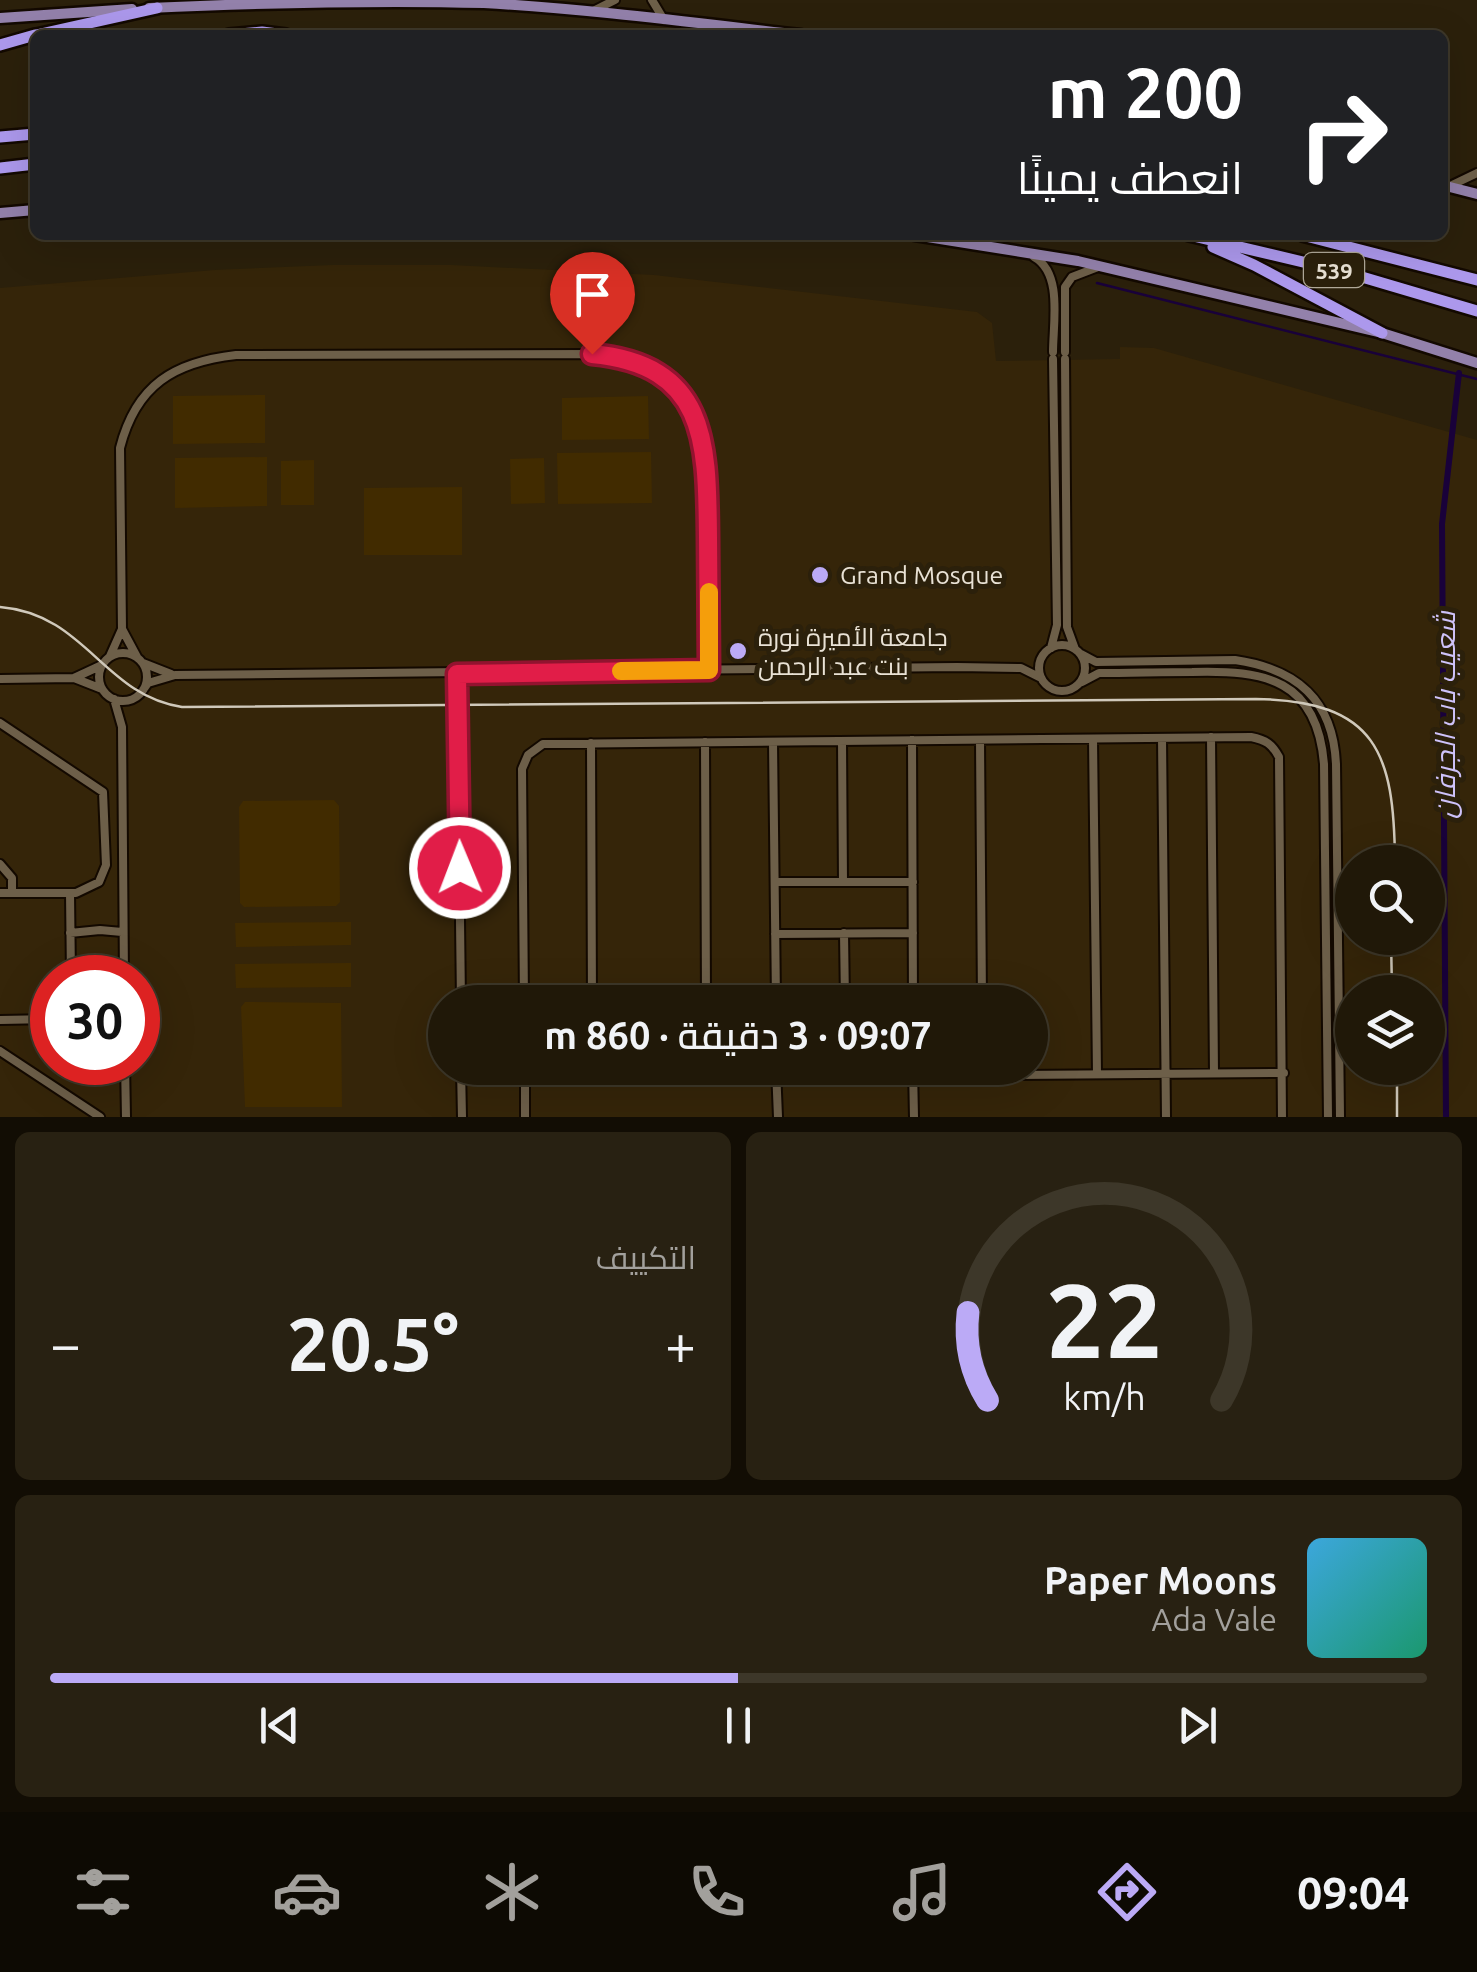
<!DOCTYPE html>
<html lang="ar">
<meta charset="utf-8">
<style>
:root{--surface:#201808;--page:#282112;--text:#f1f3f6;--muted:#a2a09c;--line:#3d3729;--accent:#bbaaf6}
body{margin:0;font-family:Ubuntu,Cairo,sans-serif;background:var(--page);color:var(--text);direction:rtl;height:100vh;display:flex;flex-direction:column;font-size:38px;white-space:nowrap}
*{box-sizing:border-box;margin:0}
p{font-size:32px;color:var(--muted)}
.icon{flex:none;width:55px;height:55px;fill:none;stroke:currentColor;stroke-width:2;stroke-linecap:round;stroke-linejoin:round}
.map{position:relative;height:1117px;overflow:hidden;direction:ltr}
.panel{display:flex;flex-direction:column;gap:15px;padding:15px;background:#120d04;flex:1}
.panel>*{flex:none}
.guide{position:absolute;left:30px;top:30px;width:1418px;height:210px;border-radius:15px;box-shadow:0 10px 40px #0002,0 0 0 2px var(--line);direction:rtl;background:#202124;color:#fff;overflow:hidden}
.controls{position:absolute;left:1335px;top:845px;display:grid;gap:20px}
.controls a{display:grid;place-items:center;width:110px;height:110px;border-radius:50%;background:var(--surface);box-shadow:0 10px 40px #0002,0 0 0 2px var(--line);font-size:50px}
.speed{position:absolute;left:30px;top:955px;display:flex;gap:20px;font-size:50px;font-weight:700;text-align:center}
.speed>*{display:grid;place-content:center;width:130px;height:130px;border-radius:50%;background:var(--surface);box-shadow:0 10px 40px #0002,0 0 0 2px var(--line);line-height:1}
.speed .limit{border:15px solid #d22;background:#fff;color:#111}
.pin{position:absolute;display:grid;place-items:center;width:85px;height:85px;color:#fff;margin:-102px -42px;border-radius:50% 50% 50% 0;rotate:-45deg;box-shadow:0 0 10px #0007}
.pin .icon{rotate:45deg}
.me{position:absolute;width:110px;margin:-55px;rotate:359deg;stroke-linejoin:round;filter:drop-shadow(0 0 8px #0008)}
.turn{display:flex;align-items:center;gap:35px;height:210px;padding:0 40px;font-size:45px}
.turn .icon{width:130px;height:130px;stroke-width:2.5}
.turn b{display:block;font-size:70px;line-height:85px}
.big{font-size:75px;font-weight:600;line-height:1.1}
.panel .tile{flex:1;display:flex;flex-direction:column;justify-content:center;gap:15px;min-width:0;padding:0 35px;border-radius:15px;background:var(--page)}
.panel .dial{align-items:center;gap:0}
.dial svg{height:260px;overflow:visible;fill:none;stroke:var(--line);stroke-width:7;stroke-linecap:round;text-anchor:middle}
.dial text{fill:var(--text);stroke:none}
.song{display:flex;align-items:center;gap:30px}
.cover{width:120px;height:120px;border-radius:15px;background:linear-gradient(135deg,hsl(200 70% 55%),hsl(160 70% 35%))}
.played{height:10px;border-radius:5px;background:linear-gradient(90deg,var(--accent) 50%,var(--line) 50%)}
.keys{display:flex;justify-content:space-around;direction:ltr}
.heat{display:flex;justify-content:space-between;align-items:center;font-size:55px;direction:ltr}
.panel .tiles{flex:1;display:grid;gap:15px;grid-template-columns:1fr 1fr}
.tile:last-child{grid-column:span 2}
.trip{position:absolute;left:428px;top:985px;width:620px;height:100px;border-radius:50px;background:var(--surface);box-shadow:0 10px 40px #0002,0 0 0 2px var(--line);font-weight:600;line-height:100px;text-align:center;direction:rtl}
.tabs{display:flex;height:160px;justify-content:space-around;align-items:center;background:#0d0a03;color:var(--muted)}
.tabs .icon{width:70px;height:70px}
.tabs .selected{color:var(--accent)}
.tabs b{font-size:45px;color:var(--text)}
.map>svg:first-child{display:block}
.built{fill:#352509;fill-rule:evenodd}
.green{fill:#412b00}
.lines{fill:none;stroke-linecap:round;stroke-linejoin:round}
.stream{stroke:#19013a;stroke-width:2.5}
.canal{stroke:#19013a;stroke-width:6}
.minor-casing{stroke:#130900;stroke-width:12}
.major-casing{stroke:#130900;stroke-width:15}
.highway-casing{stroke:#130900;stroke-width:16}
.minor{stroke:#6d5f49;stroke-width:8}
.major{stroke:#9381ab;stroke-width:10}
.highway{stroke:#ac98ec;stroke-width:11}
.tram{stroke:#d0c9bb;stroke-width:2.5}
.route-casing{stroke:#92132f;stroke-width:25}
.route{stroke:#e11d48;stroke-width:18}
.slow{stroke:#f59e0b;stroke-width:18}
.poi-dot{fill:#bbaaf6;stroke:#2b200b;stroke-width:4}
.labels{text-anchor:middle;dominant-baseline:central;stroke-width:10;stroke-linejoin:round;paint-order:stroke}
.shield{fill:#2b200b;stroke:#b0a898;stroke-width:2.5}
.shield-label{font-size:22px;font-weight:bold;fill:#e9e2d5}
.poi-label{font-size:25px;fill:#e9e2d5;stroke:#2b200b;text-anchor:start}
.water-label{font-size:28px;font-style:italic;fill:#cec2fa;stroke:#2b200b}
</style>
<div class="map">
<svg width="1477" height="1117" viewBox="0 0 1477 1117">
<rect width="100%" height="100%" fill="#2b200b"/>
<path class="built" d="M333,265h118l203,10 323,37 15,11 4,38 124,-2v-12l34,1 323,92v677h-1477v-829l215,-18zM1352,862h76v76h-76zM52,978h86v84h-86zM1352,992h76v76h-76zM445,1002h585v66h-585z"/>
<path class="green" d="M265,395v48l-92,1v-48z
M648,396l1,43 -87,1v-42z
M651,452l1,51 -94,1 -1,-51z
M267,457v49l-92,2v-50z
M544,458l1,45 -34,1 -1,-45z
M314,460v45h-33v-44z
M462,487v68h-98v-67z
M334,800l5,6 1,96 -4,4 -92,1 -4,-4 -1,-96 4,-6z
M351,922v23l-115,2 -1,-24z
M351,963v24l-115,1 -1,-24z
M245,1002l96,1 1,104h-97l-4,-100z"/>
<g class="lines">
<path class="stream" d="M1097,283l380,96"/>
<path class="canal" d="M1446,1117l-4,-593 17,-151"/>
<defs>
<path id="minor" d="M652,0l12,20
M593,11l22,-11
M1450,186l27,-13
M1034,257c29,16 19,66 19,95
M1065,352v-65l7,-10 26,-10
M1065,359l2,268 8,22
M1039 668a23 23 0 1 1 46 0a23 23 0 1 1-46 0Z
M1051,648l6,-23 -4,-266
M99 677a24 24 0 1 1 48 0a24 24 0 1 1-48 0Z
M1081,654l15,8 139,-2c62,9 98,40 101,104l4,353
M110,656l12,-27
M137,657l-15,-28 -2,-181c16,-63 54,-86 116,-93l356,-1c116,11 115,88 116,183 0,44 1,88 1,132
M143,663l28,11
M457,674l4,328
M74,678l28,-13
M0,679l74,-1 28,11
M1082,682l17,-9c31,0 62,-1 93,-1 73,-2 125,7 132,92l4,353
M143,690l5,-7 27,-8 782,-8 64,1 20,10
M114,699l8,28 2,251
M0,723l103,69 3,73 -7,17 -23,11h-76
M1211,737l3,336
M1162,738l4,379
M1093,739l4,335
M912,740l1,262
M980,740l2,262
M842,741l1,141
M705,742l1,260
M773,742l3,260
M591,743l1,259
M0,864l12,14v15
M775,882h138
M70,893l1,85
M70,933l30,-3 22,2
M844,933l1,69
M775,934l138,-1
M71,977l53,-1
M524,1002l-2,-233 6,-14 15,-11 708,-7c15,3 21,7 28,20l3,360
M0,1020l52,-1
M0,1051l100,66
M125,1062l1,55
M461,1068l1,49
M525,1068v49
M776,1068l2,49
M913,1068l1,49
M525,1079l759,-6"/>
<path id="major" d="M149,8c112,-5 223,-8 335,-5 106,6 212,20 317,32
M0,18l132,-9
M1442,185l35,9
M0,213l35,-3
M915,235l163,26 304,72 95,30"/>
<path id="highway" d="M36,35l121,-27
M229,35l33,-3 24,3
M0,45l35,-10
M0,137l35,-3
M0,168l35,-4
M1189,235l156,37 132,39
M1302,235l175,45
M1213,247l41,18 128,68"/>
</defs>
<use href="#minor" class="minor-casing"/>
<use href="#major" class="major-casing"/>
<use href="#highway" class="highway-casing"/>
<use href="#minor" class="minor"/>
<use href="#major" class="major"/>
<use href="#highway" class="highway"/>
<path class="tram" d="M0,607c86,7 103,88 182,100l1074,-8c121,2 138,54 139,163
M1391,938l1,54
M1397,1068v49"/>
</g>
<g class="lines">
<defs>
<path id="route" d="M460,868l-3,-194 252,-4c0,-45 -1,-89 -1,-133 -1,-94 0,-172 -116,-183"/>
</defs>
<use href="#route" class="route-casing"/>
<use href="#route" class="route"/>
<path class="slow" d="M621,671l88,-1v-78"/>
</g>
<g class="poi-dot">
<circle cx="820" cy="575" r="10"/>
<circle cx="738" cy="651" r="10"/>
</g>
<g class="labels">
<rect class="shield" x="1304" y="253" width="60" height="34" rx="8"/>
<g class="shield-label">
<text x="1334" y="270">539</text>
</g>
<g class="poi-label">
<text x="840" y="575">Grand Mosque</text>
<text x="758" y="637">جامعة الأميرة نورة<tspan x="758" dy="29">بنت عبد الرحمن</tspan></text>
</g>
<g class="water-label">
<text transform="translate(1444 715) rotate(-90)">شعيب باب الجرفان</text>
</g>
</g>
</svg>
<div class="controls">
<a><svg class="icon" aria-label="search" viewBox="0 0 24 24"><circle cx="10" cy="10" r="6"/><path d="M15 15l6 6"/></svg></a>
<a><svg class="icon" aria-label="layers" viewBox="0 0 24 24"><path d="M12 4l9 5-9 5-9-5zM3 14l9 5 9-5"/></svg></a>
</div>
<div class="speed"><div class="limit">30</div></div>
<div class="pin" style="left:592px;top:354px;background:#d93025"><svg class="icon" aria-label="arrive" viewBox="0 0 24 24"><path d="M6 21V4h12l-3 4 3 4H6"/></svg></div>
<svg class="me" style="left:460px;top:868px" viewBox="-20 -20 40 40"><circle r="17" fill="#e11d48" stroke="#fff" stroke-width="3"/><path d="M0-11L8 9 0 5-8 9z" fill="#fff"/></svg>
<div class="trip">09:07 · 3 دقيقة · 860 m</div>
<div class="guide">
<div class="turn"><svg class="icon" aria-label="right" viewBox="0 0 24 24"><path d="M7 20v-9h11M14 6l5 5-5 5"/></svg><div><b>200 m</b>انعطف يمينًا</div></div>
</div>
</div>
<section class="panel">
<div class="tiles">
<div class="tile dial"><svg viewBox="0 0 100 80">
<path d="M14 69A42 42 0 1 1 86 69"/>
<path d="M14 69A42 42 0 0 1 8 42" stroke="#bbaaf6"/>
<text x="50" y="56" font-size="32" font-weight="700">22</text>
<text x="50" y="72" font-size="11">km/h</text>
</svg></div>
<div class="tile"><p>التكييف</p>
<div class="heat"><a>−</a><b class="big">20.5°</b><a>+</a></div>
</div>
<div class="tile">
<div class="song"><i class="cover"></i><div><b>Paper Moons</b><p>Ada Vale</p></div></div>
<div class="played"></div>
<div class="keys"><svg class="icon" aria-label="previous" viewBox="0 0 24 24"><path d="M18 5L8 12l10 7zM5 5v14"/></svg><svg class="icon" aria-label="pause" viewBox="0 0 24 24"><path d="M8 5v14M16 5v14"/></svg><svg class="icon" aria-label="next" viewBox="0 0 24 24"><path d="M6 5l10 7-10 7zM19 5v14"/></svg></div>
</div>
</div>
</section>
<nav class="tabs">
<b>09:04</b>
<svg class="icon selected" aria-label="directions" viewBox="0 0 24 24"><path d="M12 3l9 9-9 9-9-9zM9 14v-3h6M13 9l2 2-2 2"/></svg>
<svg class="icon" aria-label="music" viewBox="0 0 24 24"><path d="M9 18V5l10-2v13"/><circle cx="6" cy="18" r="3"/><circle cx="16" cy="16" r="3"/></svg>
<svg class="icon" aria-label="phone" viewBox="0 0 24 24"><path d="M5 4h4l2 5-3 2q2 4 5 5l2-3 5 2v4C11 20 4 13 5 4z"/></svg>
<svg class="icon" aria-label="climate" viewBox="0 0 24 24"><path d="M12 3v18M4 7l16 10M4 17L20 7"/></svg>
<svg class="icon" aria-label="car" viewBox="0 0 24 24"><path d="M5 17H2v-5l4-1 3-4h7l3 4 3 1v5h-3M9 17h6M6 11h13"/><circle cx="7" cy="17" r="2"/><circle cx="17" cy="17" r="2"/></svg>
<svg class="icon" aria-label="filters" viewBox="0 0 24 24"><path d="M4 7h16M4 17h16"/><circle cx="9" cy="7" r="2"/><circle cx="15" cy="17" r="2"/></svg>
</nav>
